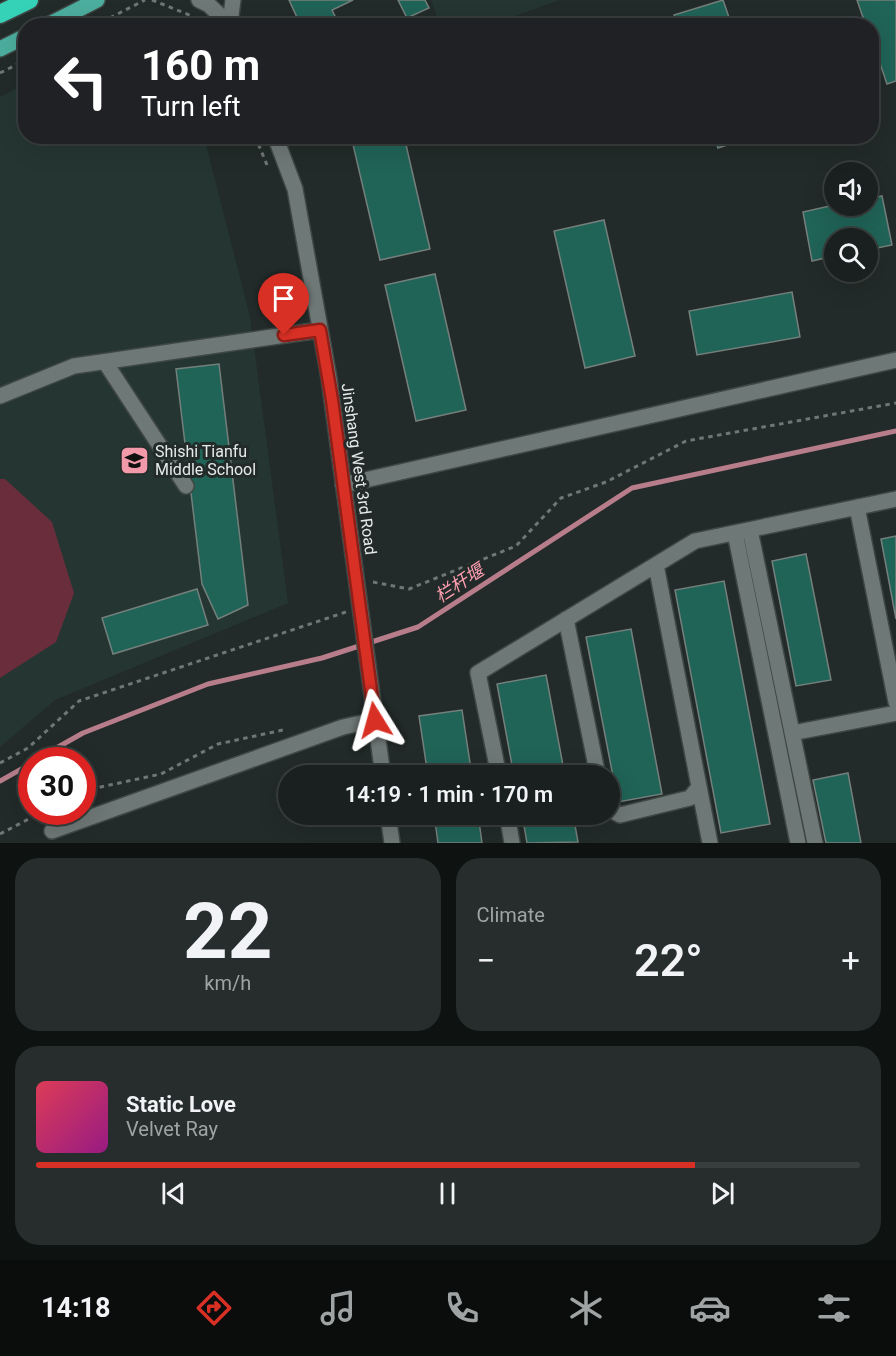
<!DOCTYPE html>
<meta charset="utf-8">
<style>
:root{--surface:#1a201f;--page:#272d2c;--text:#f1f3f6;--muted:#9fa3a4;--line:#383e3d;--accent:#d93025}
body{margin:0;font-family:Roboto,"Noto Sans SC",sans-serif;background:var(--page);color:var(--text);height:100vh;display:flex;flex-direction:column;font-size:22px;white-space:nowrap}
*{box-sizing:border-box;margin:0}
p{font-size:20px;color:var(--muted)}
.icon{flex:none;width:33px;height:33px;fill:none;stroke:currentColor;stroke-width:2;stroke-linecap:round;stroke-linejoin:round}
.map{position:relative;height:843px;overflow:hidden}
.sheet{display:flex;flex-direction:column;gap:15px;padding:15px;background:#0e1211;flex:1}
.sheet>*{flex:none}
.top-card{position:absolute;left:18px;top:18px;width:861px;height:126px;border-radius:24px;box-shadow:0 6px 24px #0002,0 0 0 2px var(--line);background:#202124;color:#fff;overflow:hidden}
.tools{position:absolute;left:824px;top:162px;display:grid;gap:12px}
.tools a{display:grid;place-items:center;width:54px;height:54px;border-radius:50%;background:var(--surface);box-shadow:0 6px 24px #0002,0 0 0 2px var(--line);font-size:30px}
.speed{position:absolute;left:18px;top:747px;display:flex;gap:12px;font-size:30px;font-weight:700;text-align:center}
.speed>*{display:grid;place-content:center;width:78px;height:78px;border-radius:50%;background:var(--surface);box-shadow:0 6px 24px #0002,0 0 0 2px var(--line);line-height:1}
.speed .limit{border:9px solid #d22;background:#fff;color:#111}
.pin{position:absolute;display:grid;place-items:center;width:51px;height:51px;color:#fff;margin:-62px -26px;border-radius:50% 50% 50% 0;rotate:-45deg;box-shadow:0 0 6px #0007}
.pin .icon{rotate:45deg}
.me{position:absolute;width:66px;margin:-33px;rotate:352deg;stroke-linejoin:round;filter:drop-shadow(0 0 4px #0008)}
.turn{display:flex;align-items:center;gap:21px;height:126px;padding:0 24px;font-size:27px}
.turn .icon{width:78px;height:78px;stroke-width:2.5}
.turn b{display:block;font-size:42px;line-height:51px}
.big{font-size:45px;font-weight:600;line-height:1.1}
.sheet .tile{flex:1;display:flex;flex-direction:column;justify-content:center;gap:9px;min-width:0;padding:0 21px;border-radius:24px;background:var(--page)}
.sheet .dial{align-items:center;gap:0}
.dial b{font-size:78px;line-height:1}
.song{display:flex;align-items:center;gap:18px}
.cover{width:72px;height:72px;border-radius:9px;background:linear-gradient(135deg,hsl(350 70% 55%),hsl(310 70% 35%))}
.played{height:6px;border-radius:3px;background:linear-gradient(90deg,var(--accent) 80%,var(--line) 80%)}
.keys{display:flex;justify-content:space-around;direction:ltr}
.heat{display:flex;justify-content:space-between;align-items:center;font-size:33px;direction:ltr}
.sheet .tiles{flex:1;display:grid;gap:15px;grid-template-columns:1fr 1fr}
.tile:last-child{grid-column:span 2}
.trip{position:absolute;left:278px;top:765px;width:342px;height:60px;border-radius:30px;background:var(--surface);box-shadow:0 6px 24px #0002,0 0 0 2px var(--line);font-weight:600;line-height:60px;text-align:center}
.tabs{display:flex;height:96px;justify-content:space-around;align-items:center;background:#0a0d0c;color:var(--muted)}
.tabs .icon{width:42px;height:42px}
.tabs .current{color:var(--accent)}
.tabs b{font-size:27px;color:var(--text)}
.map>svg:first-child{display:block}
.built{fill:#253632}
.green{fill:#6a2d3b}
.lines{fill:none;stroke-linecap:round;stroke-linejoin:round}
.stream{stroke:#b87d8b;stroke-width:5}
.building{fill:#206357;stroke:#757f7c;stroke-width:1.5}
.minor-casing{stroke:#3f4745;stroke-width:18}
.major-casing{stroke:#3f4745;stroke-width:18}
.highway-casing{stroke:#3f4745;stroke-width:21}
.path{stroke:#6f7775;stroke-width:3;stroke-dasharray:4.5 4.5;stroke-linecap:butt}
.minor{stroke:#6e7876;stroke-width:15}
.major{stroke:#4cae9e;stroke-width:15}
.highway{stroke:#36d2b8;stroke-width:18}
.route-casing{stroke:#8d1f18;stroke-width:15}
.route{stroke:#d93025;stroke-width:10}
.labels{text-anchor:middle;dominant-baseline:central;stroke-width:6;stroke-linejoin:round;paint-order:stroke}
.poi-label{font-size:16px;fill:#e5ebea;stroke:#222b29;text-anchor:start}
.street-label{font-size:16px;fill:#e5ebea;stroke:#222b29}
.water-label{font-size:18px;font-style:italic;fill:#ff9eb0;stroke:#222b29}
</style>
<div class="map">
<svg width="896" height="843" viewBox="0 0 896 843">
<rect width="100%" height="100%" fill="#222b29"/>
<path class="built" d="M431,0h128l-72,26 -47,-1z
M25,84l1,52 178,1 46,180 38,286 -233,97 -55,47v-650z"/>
<path class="green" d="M0,479h5l47,43 22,71 -18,49 -56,36z"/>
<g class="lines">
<path class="stream" d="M35,760l48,-27 125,-49 114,-26 96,-31 214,-139 264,-57
M0,781l32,-18"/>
</g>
<path class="building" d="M289,0h64l-21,10 8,16h-39z
M398,0h27l4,8 -22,10z
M723,0l9,26h-54l-4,-11z
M857,0h39v81l-9,3 -15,-44v-14h-6z
M351,136h53l26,113 -50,11z
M497,136h28l-25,9z
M714,136h40l-36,12z
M882,196l10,49 -25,5v-12h-33v18l-22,5 -9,-49 31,-7 33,1v-7z
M604,220l31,136 -50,12 -31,-137z
M435,274l31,136 -50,11 -31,-136z
M792,292l8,45 -103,18 -8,-44z
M219,364l29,241 -30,14 -16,-35 -26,-215z
M896,536v83l-15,-80z
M806,554l25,126 -35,6 -24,-125z
M724,581l46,243 -49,9 -46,-243z
M197,589l11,36 -95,29 -11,-36z
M631,629l31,165 -44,8 -32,-165z
M546,675l19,101h-51l-17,-92z
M462,710l10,66h-44l-9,-60z
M848,773l13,70h-35l-13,-63z
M434,814h44l4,29h-44z
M522,814h51l5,28 -51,1z"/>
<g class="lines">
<defs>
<path id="minor" d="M199,0l10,5 22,21
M230,23l3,-23
M275,136l20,53 34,189 54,398
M105,362l81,124
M0,396l74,-30 246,-36
M343,485l553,-125
M857,507l39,195
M750,530l65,313
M735,533l63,310
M656,565l54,278
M566,619l32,157
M792,733l104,-20
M499,776l-21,-103 217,-132 201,-42
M609,809l11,6 70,-17 9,-11
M388,814l4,29
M507,814l5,29
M52,831l291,-104 32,-7"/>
<path id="major" d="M46,26l51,-26
M0,49l26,-13"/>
<path id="highway" d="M0,14l29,-14"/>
</defs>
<use href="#minor" class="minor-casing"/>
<use href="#major" class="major-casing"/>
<use href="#highway" class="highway-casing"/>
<path class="path" d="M152,0l40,16
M94,26l51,-26
M0,73l26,-13
M255,136l12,29
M373,582l36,7 107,-43 45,-48 45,-16 80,-41 210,-38
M0,763l28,-15 51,-47 267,-89
M82,791l79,-17 57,-30 65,-14
M0,834l42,-22"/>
<use href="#minor" class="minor"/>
<use href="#major" class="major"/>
<use href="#highway" class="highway"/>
</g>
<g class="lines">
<defs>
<path id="route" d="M284,335l36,-5 12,70 43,320"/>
</defs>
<use href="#route" class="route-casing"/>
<use href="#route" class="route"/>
</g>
<defs>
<symbol id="school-square" viewBox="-11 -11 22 22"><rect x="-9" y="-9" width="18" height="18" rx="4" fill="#f39aaa" stroke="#222b29"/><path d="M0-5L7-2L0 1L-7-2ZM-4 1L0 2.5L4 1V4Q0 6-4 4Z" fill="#111"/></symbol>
</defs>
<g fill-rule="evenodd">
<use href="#school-square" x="118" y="444" width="33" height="33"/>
</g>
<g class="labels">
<g class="poi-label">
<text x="155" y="451">Shishi Tianfu<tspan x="155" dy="18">Middle School</tspan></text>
</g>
<g class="street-label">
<text transform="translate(359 469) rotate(82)">Jinshang West 3rd Road</text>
</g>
<g class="water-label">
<text transform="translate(459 583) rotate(-33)">栏杆堰</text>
</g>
</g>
</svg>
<div class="tools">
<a><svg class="icon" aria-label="sound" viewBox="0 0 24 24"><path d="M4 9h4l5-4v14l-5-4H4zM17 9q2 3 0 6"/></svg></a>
<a><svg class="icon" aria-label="search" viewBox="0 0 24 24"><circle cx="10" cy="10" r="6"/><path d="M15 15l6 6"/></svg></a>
</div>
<div class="speed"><div class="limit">30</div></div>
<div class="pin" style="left:284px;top:335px;background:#d93025"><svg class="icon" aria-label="arrive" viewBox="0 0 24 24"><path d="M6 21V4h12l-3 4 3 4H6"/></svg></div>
<svg class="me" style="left:375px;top:720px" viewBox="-20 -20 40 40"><path d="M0-17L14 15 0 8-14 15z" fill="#d93025" stroke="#fff" stroke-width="4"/></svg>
<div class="trip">14:19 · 1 min · 170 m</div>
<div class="top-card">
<div class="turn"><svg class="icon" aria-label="left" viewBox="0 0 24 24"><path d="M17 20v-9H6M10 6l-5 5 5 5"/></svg><div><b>160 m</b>Turn left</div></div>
</div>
</div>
<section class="sheet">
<div class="tiles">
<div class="tile dial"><b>22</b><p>km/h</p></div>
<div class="tile"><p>Climate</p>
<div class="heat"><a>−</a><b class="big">22°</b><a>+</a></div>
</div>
<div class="tile">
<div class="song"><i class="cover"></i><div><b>Static Love</b><p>Velvet Ray</p></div></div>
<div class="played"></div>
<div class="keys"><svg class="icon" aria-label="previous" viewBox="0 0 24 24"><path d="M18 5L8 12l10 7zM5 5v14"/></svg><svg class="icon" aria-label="pause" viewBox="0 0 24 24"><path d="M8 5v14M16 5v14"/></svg><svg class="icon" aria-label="next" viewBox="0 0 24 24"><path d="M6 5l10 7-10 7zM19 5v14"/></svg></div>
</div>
</div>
</section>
<nav class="tabs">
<b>14:18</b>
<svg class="icon current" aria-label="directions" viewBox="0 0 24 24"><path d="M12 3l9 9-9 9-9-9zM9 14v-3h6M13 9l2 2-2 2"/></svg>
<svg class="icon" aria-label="music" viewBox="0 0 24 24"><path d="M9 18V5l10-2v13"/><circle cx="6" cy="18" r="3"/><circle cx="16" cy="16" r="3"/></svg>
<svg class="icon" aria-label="phone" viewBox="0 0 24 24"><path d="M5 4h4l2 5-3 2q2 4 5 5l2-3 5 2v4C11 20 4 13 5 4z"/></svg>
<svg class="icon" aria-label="climate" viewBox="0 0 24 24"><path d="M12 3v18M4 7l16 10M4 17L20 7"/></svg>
<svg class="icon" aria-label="car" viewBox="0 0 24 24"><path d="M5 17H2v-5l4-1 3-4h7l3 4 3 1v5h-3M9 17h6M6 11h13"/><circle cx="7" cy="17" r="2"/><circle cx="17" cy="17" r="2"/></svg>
<svg class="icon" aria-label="filters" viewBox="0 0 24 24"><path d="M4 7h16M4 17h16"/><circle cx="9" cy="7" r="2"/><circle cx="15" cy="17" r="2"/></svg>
</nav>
